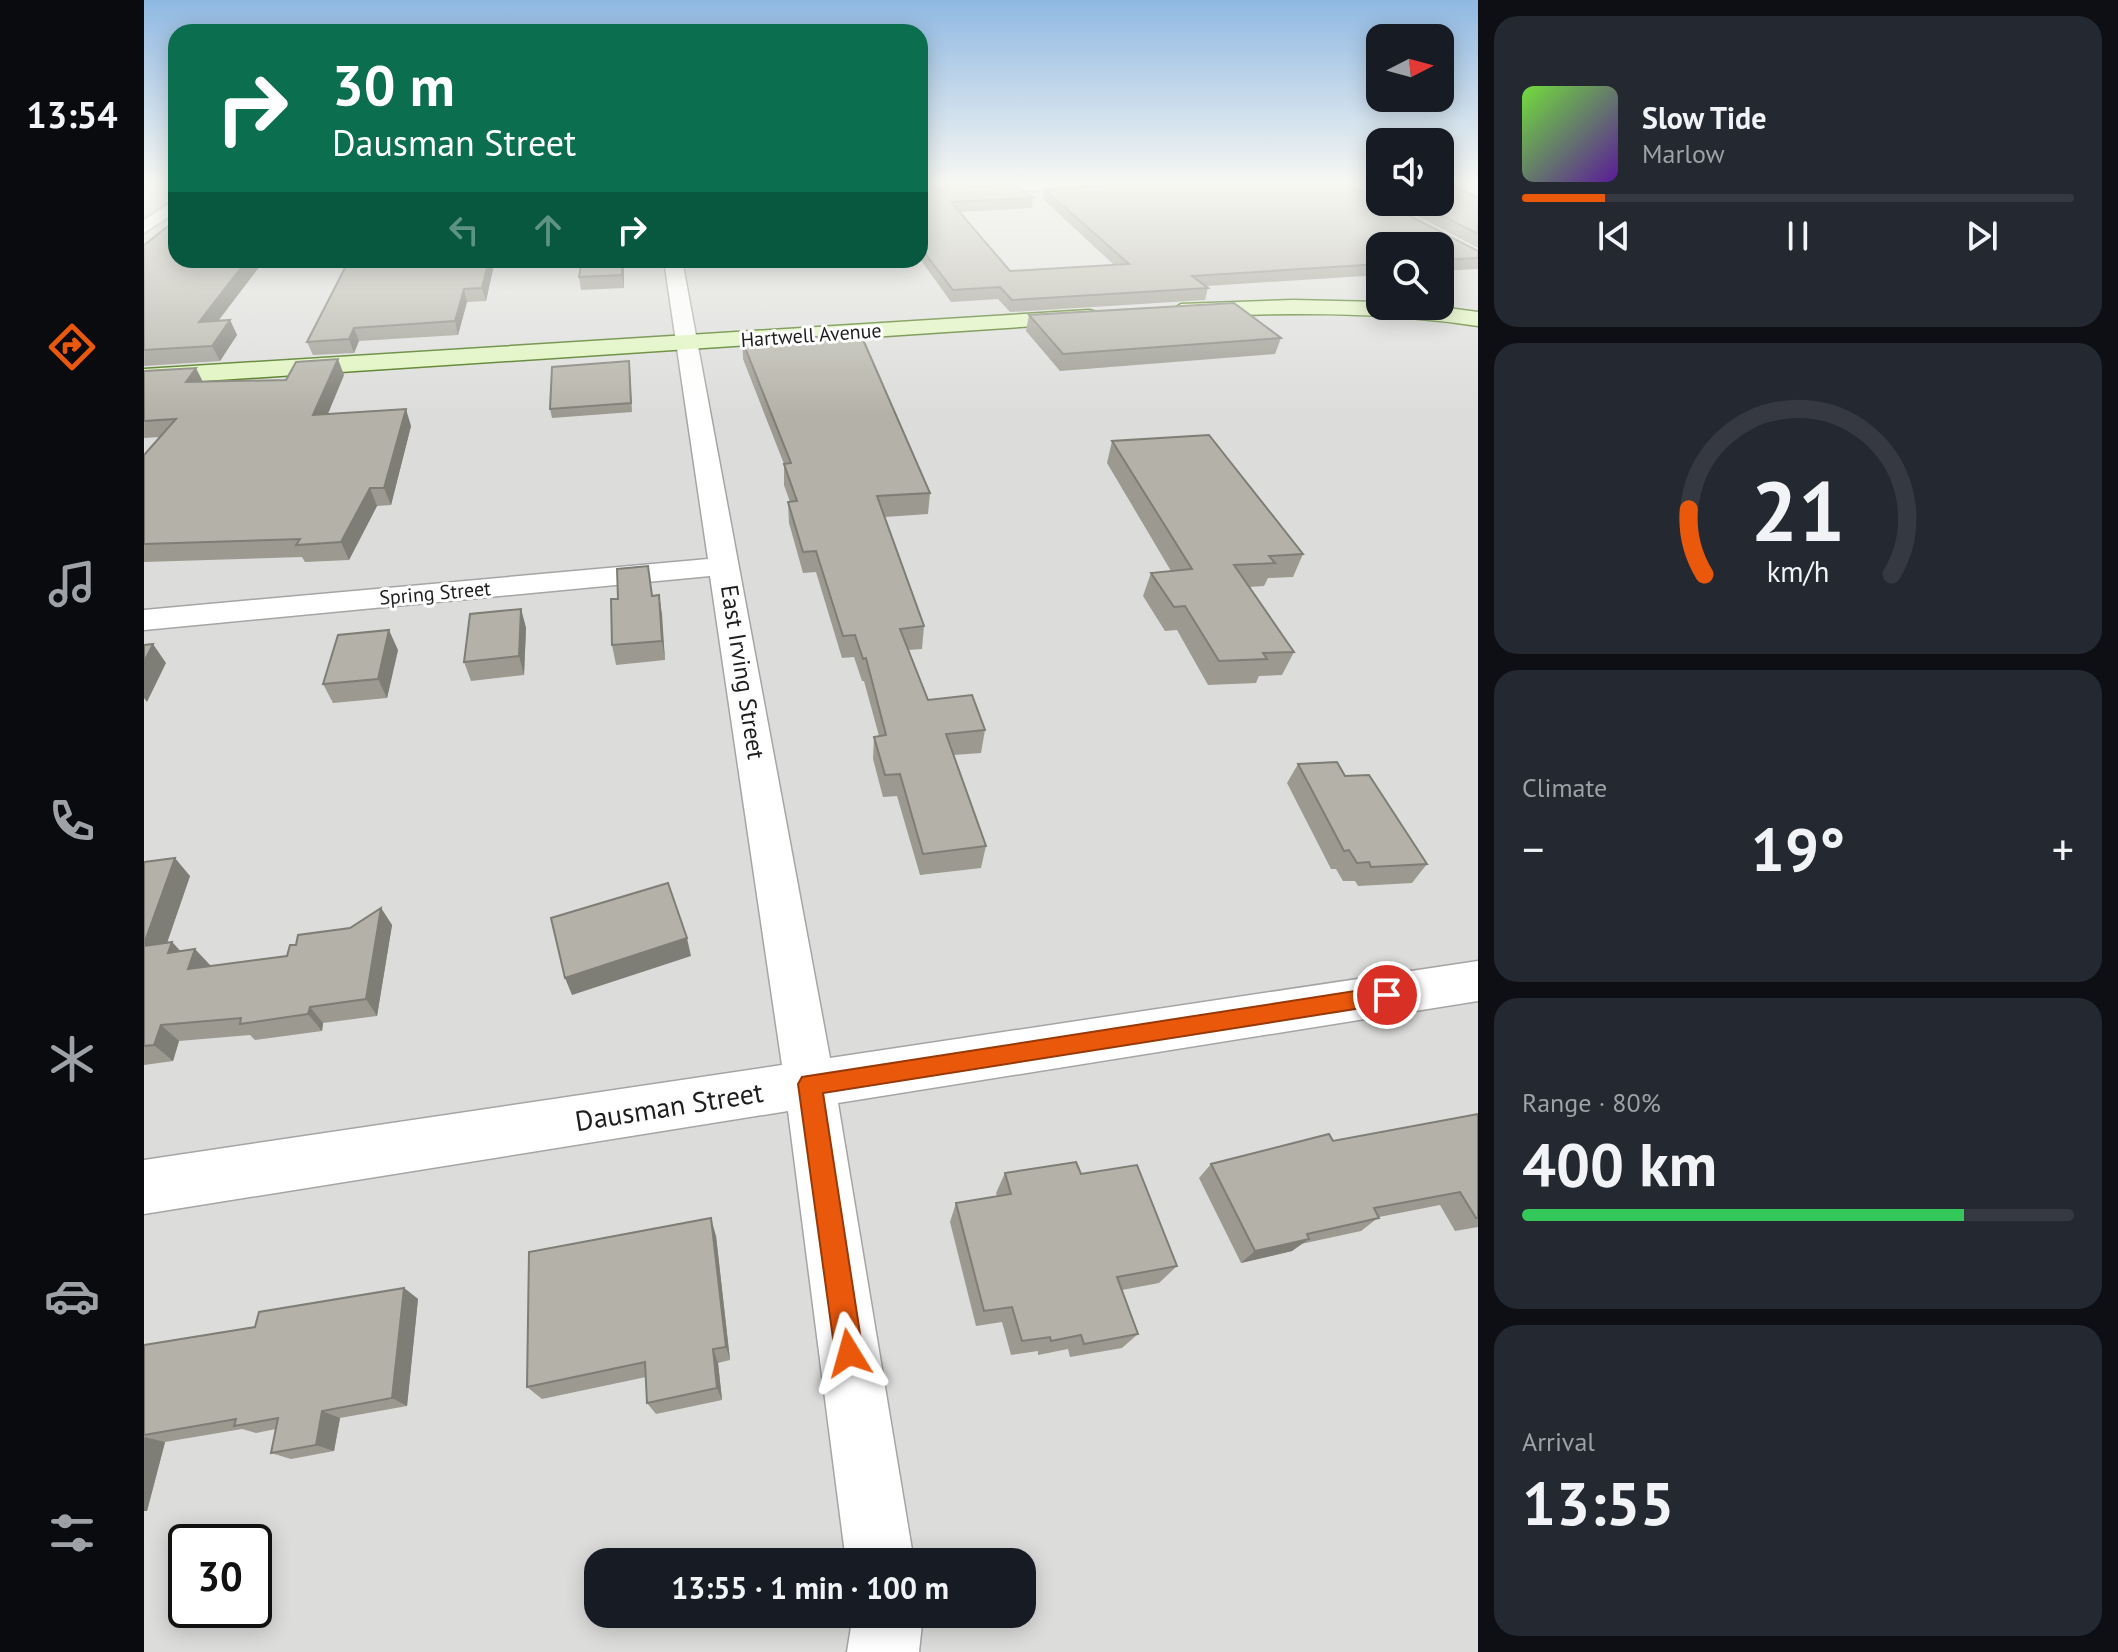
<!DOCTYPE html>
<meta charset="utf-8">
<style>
:root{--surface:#171b24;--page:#242831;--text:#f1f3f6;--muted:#9ea1a6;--line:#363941;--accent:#ea580c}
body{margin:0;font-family:"PT Sans",sans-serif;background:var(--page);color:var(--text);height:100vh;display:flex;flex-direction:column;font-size:30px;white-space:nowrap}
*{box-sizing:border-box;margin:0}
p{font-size:26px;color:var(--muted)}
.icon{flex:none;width:44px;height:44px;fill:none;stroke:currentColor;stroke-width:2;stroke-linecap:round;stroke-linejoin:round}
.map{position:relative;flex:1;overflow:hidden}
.drawer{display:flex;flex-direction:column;gap:16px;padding:16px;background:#0d0f14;width:640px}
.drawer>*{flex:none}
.top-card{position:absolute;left:24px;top:24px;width:760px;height:244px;border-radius:24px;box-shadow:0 4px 20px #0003;background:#0b6e4f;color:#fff;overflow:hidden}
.needle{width:52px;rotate:84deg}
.tools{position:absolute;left:1222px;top:24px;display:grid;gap:16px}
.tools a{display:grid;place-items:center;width:88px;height:88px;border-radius:16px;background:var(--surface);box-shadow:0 4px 20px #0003;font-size:40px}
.speed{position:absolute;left:24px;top:1524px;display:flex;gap:16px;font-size:40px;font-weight:700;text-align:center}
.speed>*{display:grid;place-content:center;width:104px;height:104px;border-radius:50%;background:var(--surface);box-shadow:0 4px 20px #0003;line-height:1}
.speed .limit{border:4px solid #111;border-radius:12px;background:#fff;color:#111}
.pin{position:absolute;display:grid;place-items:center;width:68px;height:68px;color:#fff;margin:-34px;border:4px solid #fff;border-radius:50%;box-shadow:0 2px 8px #0007}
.me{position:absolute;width:88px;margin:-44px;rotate:352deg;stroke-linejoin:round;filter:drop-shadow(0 0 6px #0008)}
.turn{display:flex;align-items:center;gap:28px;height:168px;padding:0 32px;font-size:36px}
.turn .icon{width:104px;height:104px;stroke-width:2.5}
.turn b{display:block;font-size:56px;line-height:68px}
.lanes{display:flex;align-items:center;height:76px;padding:0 32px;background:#0003;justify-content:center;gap:40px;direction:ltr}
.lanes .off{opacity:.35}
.big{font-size:60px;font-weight:700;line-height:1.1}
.drawer .widget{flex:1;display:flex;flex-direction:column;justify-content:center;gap:12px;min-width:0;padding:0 28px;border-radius:24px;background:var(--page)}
.drawer .dial{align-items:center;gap:0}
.dial svg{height:208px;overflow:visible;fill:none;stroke:var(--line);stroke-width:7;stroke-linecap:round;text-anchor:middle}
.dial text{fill:var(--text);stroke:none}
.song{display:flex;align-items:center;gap:24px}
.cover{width:96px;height:96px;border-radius:12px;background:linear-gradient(135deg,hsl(100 70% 55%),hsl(270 70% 35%))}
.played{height:8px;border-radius:4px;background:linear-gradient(90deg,var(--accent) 15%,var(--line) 15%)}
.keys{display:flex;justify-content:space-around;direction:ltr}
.heat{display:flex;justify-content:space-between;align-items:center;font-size:44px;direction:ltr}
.charge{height:12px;border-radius:6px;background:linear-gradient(90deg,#34c759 80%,var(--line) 0)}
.trip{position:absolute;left:440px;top:1548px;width:452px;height:80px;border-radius:24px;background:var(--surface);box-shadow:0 4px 20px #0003;font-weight:700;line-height:80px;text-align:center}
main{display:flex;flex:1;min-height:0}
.tabs{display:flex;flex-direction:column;width:144px;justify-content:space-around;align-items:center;background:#090b0e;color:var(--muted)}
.tabs .icon{width:56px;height:56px}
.tabs .current{color:var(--accent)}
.tabs b{font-size:36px;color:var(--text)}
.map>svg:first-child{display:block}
.residential{fill:#dcdcdb;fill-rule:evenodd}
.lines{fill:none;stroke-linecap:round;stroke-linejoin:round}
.street-casing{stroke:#a5a5a5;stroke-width:3}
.secondary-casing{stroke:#426e0d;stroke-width:3}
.street{fill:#fff;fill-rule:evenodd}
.secondary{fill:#dff5bd;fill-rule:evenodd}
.wall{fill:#9b9990}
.shaded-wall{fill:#7e7d76}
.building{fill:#b4b2a8;stroke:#7e7d76;stroke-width:2}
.route{fill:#ea580c;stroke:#983908;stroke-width:2}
.labels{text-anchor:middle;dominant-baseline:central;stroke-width:6;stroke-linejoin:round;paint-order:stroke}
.far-street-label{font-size:20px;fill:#1e1e1e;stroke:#fff}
.street-label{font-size:24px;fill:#1e1e1e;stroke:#fff}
.near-street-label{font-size:28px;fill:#1e1e1e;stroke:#fff}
</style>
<main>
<nav class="tabs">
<b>13:54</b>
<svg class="icon current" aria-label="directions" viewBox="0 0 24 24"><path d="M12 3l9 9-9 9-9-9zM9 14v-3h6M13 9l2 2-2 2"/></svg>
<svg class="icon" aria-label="music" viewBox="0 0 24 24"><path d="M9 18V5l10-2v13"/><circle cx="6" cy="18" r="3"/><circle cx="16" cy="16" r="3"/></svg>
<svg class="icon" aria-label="phone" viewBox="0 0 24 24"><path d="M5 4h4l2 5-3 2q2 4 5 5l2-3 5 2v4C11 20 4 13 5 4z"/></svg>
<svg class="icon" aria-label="climate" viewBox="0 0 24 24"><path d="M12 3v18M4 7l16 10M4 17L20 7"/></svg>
<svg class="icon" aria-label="car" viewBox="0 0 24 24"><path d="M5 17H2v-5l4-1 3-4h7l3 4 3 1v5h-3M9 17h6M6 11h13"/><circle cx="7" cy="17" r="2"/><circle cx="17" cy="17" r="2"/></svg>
<svg class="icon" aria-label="filters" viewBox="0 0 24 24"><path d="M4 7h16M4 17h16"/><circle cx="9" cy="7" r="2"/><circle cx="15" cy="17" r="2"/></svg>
</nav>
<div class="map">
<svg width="1334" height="1652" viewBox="0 0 1334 1652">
<rect width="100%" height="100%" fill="#eeefe5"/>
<path class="residential" d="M0,183h32v77h744v-77h460v19h60v-19h38v1469h-1334zM1236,246h60v60h-60zM42,1542h68v68h-68zM454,1562h424v52h-424z"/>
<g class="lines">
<defs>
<path id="street" d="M850,183h101l-7,5 -168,9v-10z
M32,199v13l-32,21v-13z
M520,260h18l148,798 648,-97v40l-640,102 76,459h-68l-58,-451 -644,103v-54l638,-95 -72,-489 -566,54v-20l564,-51z
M709,1614h70l-4,38h-72z"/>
<path id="secondary" d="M1149,300l87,2v4h53l45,6v14c-99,-15 -197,-14 -297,-8l-11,-7 11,-7z
M945,310l8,2 3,5 -3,5 -953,63v-16z"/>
</defs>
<use href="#street" class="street-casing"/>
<use href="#secondary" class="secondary-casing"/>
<use href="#street" class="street"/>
<use href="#secondary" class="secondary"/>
</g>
<path class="wall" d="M1234,183h2v13l-6,-3z
M776,189l113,9 -1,10 -72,4 50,59 104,-6 -71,-66 1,-10 434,62v18l-38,2v-25h-60v29l-173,11 1,2 -3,12 -195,12 -12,-13 -47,3 -31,-43z
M1334,198v50l-87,-46h49z
M0,245l32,15h90l-3,2 -45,58h12l7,15 -17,26 -76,5z
M205,260h146l-9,41 -19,1 -9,33 -99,6 -5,12 -41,2 -6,-13z
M433,260h47v28l-43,2 -2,-13 2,-12h-3z
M885,315l252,23 -6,16 -215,17 -34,-40z
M598,340l188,153 -2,21 -43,3 39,109 -2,23 -14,1 20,50 57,30 -4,23 -27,2 32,91 -5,22 -61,7 -23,-79 -14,1 -10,-38 1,-22 5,-1 -15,-55h-2l-8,-24 -12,1 -26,-86 -13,1 -14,-50 -1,-21h2l-6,-17v-21l-41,-105z
M486,369l2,43 -80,6 -2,-9z
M0,371l59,11 83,-2 58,-5 -16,39 83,12 -20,79 -14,1 -28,54 -44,2 -3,-5 -158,5v-107l16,-18 -16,1z
M968,441l191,113 -10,23 -25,1 -4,8 -15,1 45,65 -12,23 -23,1 -3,7 -48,2 -31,-55 -12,1 -22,-35 8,-23 20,-2 -64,-108z
M515,595l6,65 -49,5 -4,-20 40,-49z
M377,609l5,19 -2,47 -53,6 -7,-19z
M254,650l-11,48 -54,5 -10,-19z
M1154,764l47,12 82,88 -15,19 -54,3 -3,-5h-12l-7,-12h-5l-44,-86z
M0,862l46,14 -23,67 5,-1 8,9 30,15 77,-10 9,-11 54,-17 31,-20 11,17 -15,91 -54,7 -1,8 -67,9 -5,-5 -71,6 -6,20 -29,4z
M1334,1114v113l-23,4 -15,-26 -61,12 -18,14 -60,13 -9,7 -51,12 -42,-85 12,-14z
M861,1173l76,1 96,92 -18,17 -37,7 16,44 -16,14 -52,9 -2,-8 -30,6v-4l-27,4 -9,-33 -26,4 -26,-104 6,-19 41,-7 -1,-3z
M572,1236l14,124 -12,3 4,37 -66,14 -9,-11 -1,-26 -104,22 -15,-12z
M260,1288l14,11 -11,107 -67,12 -6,33 -43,8 -20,-6 5,-24 -20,4 -14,-4 -77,13 -18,69h-3v-166l111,-18z"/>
<path class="shaded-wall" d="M0,183h8l-8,6z
M103,260h19l-3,2 -57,75 -7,-15z
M345,260h6l-9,41 -4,-13z
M478,260h2v28l-2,-13z
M320,289l3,13 -9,33 -3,-14z
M86,320l7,15 -17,26 -8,-15z
M210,328l5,13 -5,12 -5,-14z
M194,359l6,16 -24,57 -7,-17z
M52,368l8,16 -18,-2z
M262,409l5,17 -20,79 -7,-17z
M226,488l7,18 -28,54 -8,-18z
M515,595l3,19 3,46 -3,-19z
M377,609l5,19 -2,47 -5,-19z
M245,630l9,20 -11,48 -9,-19z
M9,644l13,19 -19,39 -3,-4v-36z
M31,858l15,18 -30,87 -16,-17v-2z
M237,908l11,17 -15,91 -11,-17z
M543,938l4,18 -119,39 -7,-17z
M28,942l16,17 -20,-6z
M51,949l16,17 -23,3z
M166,1007l13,16 -1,8 -14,-17z
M17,1025l18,16 -6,20 -19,-16z
M567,1218l5,18 14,124 -4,-13z
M1165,1239l-17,12 -51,12 14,-12z
M260,1288l14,11 -11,107 -15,-8z
M569,1349l5,14 4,37 -5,-12z
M178,1411l18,7 -6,33 -18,-6z
M0,1437l21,5 -18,69h-3z"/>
<path class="building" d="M1024,183h115l5,2 60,-1 32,16v2h3l95,49v7l-38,2v-14h-60v18l-188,12 16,12 -196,12 -12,-13 -47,3 -33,-43v-58l95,-4 18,13 -82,4 59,69 119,-7 -85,-75z
M1296,183h8l30,15v36l-62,-32h24z
M32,220v40h71l-48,62 31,-2 -18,26 -68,4v-105z
M205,260h140l-7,28 -18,1 -9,32 -101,7 -5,11 -42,3z
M438,260h40v15l-43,2z
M1090,303l47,35 -218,16 -34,-39z
M717,335l69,158 -53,3 47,130 -24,3 28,71 44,-5 13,35 -39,4 40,112 -63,8 -23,-80 -15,1 -11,-38 12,-2 -20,-77 -3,1 -8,-24 -12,1 -27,-85 -13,1 -15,-50 9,-1 -13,-37 7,-1 -49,-123z
M194,359l-25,56 93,-6 -22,79h-14l-29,54 -45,3 4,-6 -156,5v-89l32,-36 -32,2v-50l52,-3 -10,14 100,-2 10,-18z
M485,361l2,42 -81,6 2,-42z
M1065,435l94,119 -34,2 6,7 -41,2 60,87 -31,1 4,6 -48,2 -34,-55 -11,1 -23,-34 41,-4 -80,-128z
M504,566l4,30 7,-1 3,46 -50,4 -1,-46h7l-1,-30z
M377,609l-2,47 -55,6 6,-48z
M245,630l-11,49 -55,5 15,-49z
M9,644l-9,18v-17z
M1193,762l8,14 24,-1 58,89 -56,3 -2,-5 -12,1 -8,-13 -5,1 -46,-87z
M31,858l-31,86v-82z
M524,883l19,55 -122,40 -14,-60z
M237,908l-15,91 -56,8 -2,7 -68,10 1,-6 -80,7 -7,20 -10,1v-100l28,-4 -4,11 27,-4 -7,20 99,-13 3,-11h6l2,-10 52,-7z
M1334,1114v104h-2l-16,-26 -86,16 5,10 -72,16 2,5 -54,12 -44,-87 118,-30 4,7z
M932,1162l5,12 56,-9 40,101 -60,11 21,57 -54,10 -3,-9 -30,6 -1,-4 -28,4 -10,-34 -28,4 -28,-108 55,-9 -6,-21z
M567,1218l15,129 -13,2 4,39 -70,15 -2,-41 -118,25 2,-135z
M260,1288l-12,110 -70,13 -6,34 -45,8 7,-35 -44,8 2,-7 -92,16v-90l111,-18 4,-15z"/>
<linearGradient id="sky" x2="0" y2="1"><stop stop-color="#8fb8e2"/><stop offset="0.44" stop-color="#f7f8f3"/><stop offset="1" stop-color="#f7f8f3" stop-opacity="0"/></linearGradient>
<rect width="1334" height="415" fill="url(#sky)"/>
<path class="route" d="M1243,986l7,2 3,7 -3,7 -7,2 -564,89 40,260 -4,10 -10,4 -9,-4 -5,-10 -37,-269 4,-7z"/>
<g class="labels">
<g class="far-street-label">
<text transform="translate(667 335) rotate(-4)">Hartwell Avenue</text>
<text transform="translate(291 593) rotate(-5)">Spring Street</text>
</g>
<g class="street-label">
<text transform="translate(599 672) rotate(81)">East Irving Street</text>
</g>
<g class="near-street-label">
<text transform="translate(525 1106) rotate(-9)">Dausman Street</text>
</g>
</g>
</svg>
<div class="tools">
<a><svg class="needle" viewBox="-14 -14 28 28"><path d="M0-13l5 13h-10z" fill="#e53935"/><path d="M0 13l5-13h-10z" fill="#9ea1a6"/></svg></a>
<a><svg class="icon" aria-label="sound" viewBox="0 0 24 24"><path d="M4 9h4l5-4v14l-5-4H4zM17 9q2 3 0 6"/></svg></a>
<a><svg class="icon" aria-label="search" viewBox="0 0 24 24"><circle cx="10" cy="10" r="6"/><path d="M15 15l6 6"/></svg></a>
</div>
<div class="speed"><div class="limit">30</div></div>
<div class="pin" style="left:1243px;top:995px;background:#d93025"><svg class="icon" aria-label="arrive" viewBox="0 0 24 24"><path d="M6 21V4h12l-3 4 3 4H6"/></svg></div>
<svg class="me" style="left:705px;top:1353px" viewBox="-20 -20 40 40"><path d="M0-17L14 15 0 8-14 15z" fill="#ea580c" stroke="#fff" stroke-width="4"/></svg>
<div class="trip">13:55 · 1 min · 100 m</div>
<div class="top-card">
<div class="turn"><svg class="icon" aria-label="right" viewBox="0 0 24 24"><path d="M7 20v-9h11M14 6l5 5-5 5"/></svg><div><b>30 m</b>Dausman Street</div></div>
<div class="lanes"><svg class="icon off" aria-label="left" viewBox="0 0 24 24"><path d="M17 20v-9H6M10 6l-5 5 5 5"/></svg><svg class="icon off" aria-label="ahead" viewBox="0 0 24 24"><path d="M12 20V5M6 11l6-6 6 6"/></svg><svg class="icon" aria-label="right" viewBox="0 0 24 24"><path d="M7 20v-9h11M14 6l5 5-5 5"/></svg></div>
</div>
</div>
<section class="drawer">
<div class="widget">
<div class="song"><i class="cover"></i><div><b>Slow Tide</b><p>Marlow</p></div></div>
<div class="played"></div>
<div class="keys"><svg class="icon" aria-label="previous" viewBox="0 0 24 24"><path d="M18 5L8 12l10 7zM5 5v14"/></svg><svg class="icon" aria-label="pause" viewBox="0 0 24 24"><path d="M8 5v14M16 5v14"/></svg><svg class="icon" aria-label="next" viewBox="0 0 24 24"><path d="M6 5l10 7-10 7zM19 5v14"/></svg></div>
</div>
<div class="widget dial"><svg viewBox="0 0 100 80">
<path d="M14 69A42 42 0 1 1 86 69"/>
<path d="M14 69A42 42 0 0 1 8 44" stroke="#ea580c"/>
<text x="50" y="56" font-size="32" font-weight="700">21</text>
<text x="50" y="72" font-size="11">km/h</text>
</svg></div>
<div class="widget"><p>Climate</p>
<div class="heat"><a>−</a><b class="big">19°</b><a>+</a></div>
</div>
<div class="widget"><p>Range · 80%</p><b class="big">400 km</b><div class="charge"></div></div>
<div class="widget"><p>Arrival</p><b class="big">13:55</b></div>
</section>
</main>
